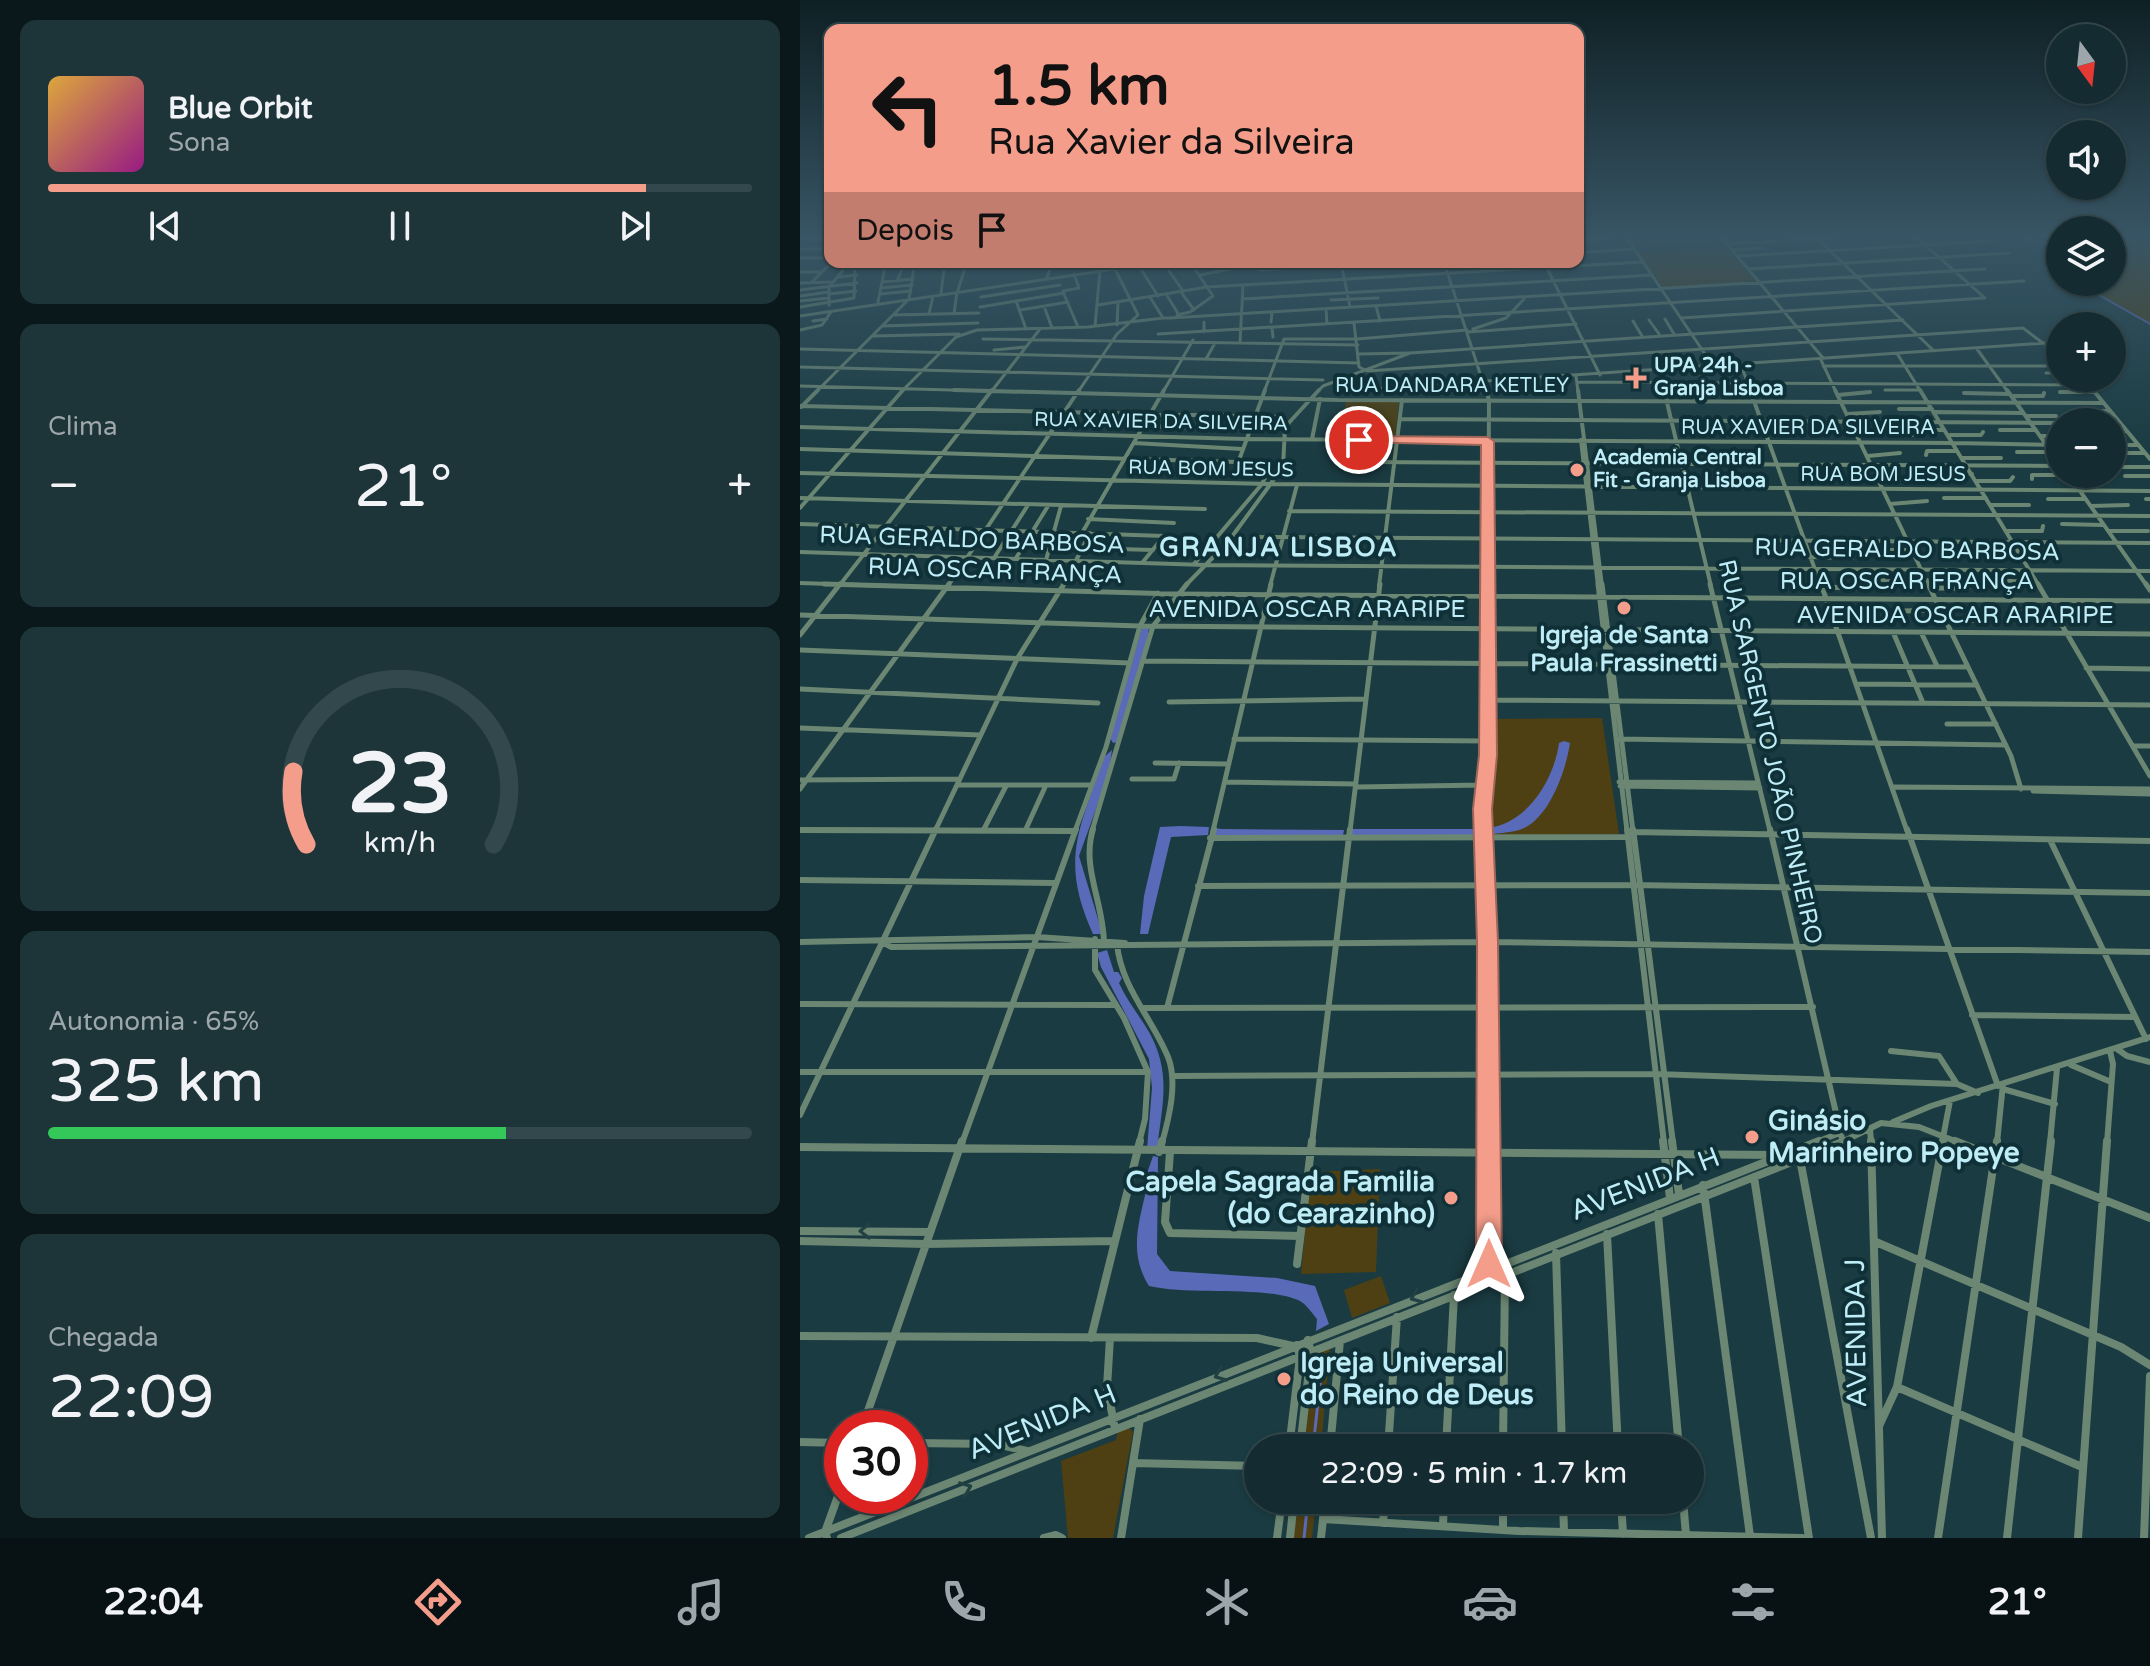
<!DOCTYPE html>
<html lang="pt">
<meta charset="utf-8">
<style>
:root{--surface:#142c31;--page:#1d3439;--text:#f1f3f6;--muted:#9da7ab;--line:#33484d;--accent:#f49d8b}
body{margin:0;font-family:"Varela Round",sans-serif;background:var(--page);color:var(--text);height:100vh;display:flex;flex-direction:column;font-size:30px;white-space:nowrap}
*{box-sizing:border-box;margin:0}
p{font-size:26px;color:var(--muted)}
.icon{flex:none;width:44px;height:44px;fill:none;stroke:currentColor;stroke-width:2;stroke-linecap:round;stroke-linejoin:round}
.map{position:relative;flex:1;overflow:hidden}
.drawer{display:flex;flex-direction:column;gap:20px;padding:20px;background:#0b181b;width:800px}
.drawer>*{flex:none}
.banner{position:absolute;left:24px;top:24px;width:760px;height:244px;border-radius:16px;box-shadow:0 2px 6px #0004,0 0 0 2px var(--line);background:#f49d8b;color:#111;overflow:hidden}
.needle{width:52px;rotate:165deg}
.buttons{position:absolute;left:1246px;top:24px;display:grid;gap:16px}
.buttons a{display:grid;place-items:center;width:80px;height:80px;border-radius:50%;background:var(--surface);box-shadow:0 2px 6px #0004,0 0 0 2px var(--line);font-size:40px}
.speed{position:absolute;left:24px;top:1410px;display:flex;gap:16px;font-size:40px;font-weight:700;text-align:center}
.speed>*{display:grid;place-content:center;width:104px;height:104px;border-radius:50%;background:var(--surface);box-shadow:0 2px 6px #0004,0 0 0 2px var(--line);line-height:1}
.speed .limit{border:12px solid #d22;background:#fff;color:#111}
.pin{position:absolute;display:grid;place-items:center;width:68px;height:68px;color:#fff;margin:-34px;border:4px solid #fff;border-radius:50%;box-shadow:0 2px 8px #0007}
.me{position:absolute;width:88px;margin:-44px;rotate:0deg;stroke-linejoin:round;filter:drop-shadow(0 0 6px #0008)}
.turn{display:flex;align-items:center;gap:28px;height:168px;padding:0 32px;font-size:36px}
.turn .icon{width:104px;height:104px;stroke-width:2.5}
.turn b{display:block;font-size:56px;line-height:68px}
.then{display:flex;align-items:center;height:76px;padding:0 32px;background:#0003;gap:16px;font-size:30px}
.big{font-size:60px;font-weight:600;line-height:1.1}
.drawer .card{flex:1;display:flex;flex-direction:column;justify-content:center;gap:12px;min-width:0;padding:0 28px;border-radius:16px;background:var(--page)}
.drawer .dial{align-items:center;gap:0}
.dial svg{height:208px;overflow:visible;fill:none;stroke:var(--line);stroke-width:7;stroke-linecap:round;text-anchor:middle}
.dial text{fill:var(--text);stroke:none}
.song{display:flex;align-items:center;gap:24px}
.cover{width:96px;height:96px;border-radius:12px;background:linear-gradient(135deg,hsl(40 70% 55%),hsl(310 70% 35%))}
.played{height:8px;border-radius:4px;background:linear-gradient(90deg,var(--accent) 85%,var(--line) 85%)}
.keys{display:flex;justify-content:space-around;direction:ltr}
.heat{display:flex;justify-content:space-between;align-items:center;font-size:44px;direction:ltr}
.charge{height:12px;border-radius:6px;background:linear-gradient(90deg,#34c759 65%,var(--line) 0)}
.trip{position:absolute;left:444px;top:1434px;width:460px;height:80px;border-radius:40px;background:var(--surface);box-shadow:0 2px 6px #0004,0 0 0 2px var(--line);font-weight:600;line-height:80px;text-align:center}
.dock{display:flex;height:128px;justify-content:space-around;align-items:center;background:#081214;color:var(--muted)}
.dock .icon{width:56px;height:56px}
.dock .current{color:var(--accent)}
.dock b{font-size:36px;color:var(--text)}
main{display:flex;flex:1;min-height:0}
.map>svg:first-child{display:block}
.green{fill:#4e4012}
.water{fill:#596ab9}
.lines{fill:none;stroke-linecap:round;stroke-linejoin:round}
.stream-far1{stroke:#596ab9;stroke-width:2}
.stream{stroke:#596ab9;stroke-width:3}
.minor-far4{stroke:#6b8672;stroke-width:3}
.minor-far3{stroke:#6b8672;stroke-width:4}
.minor-far2{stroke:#6b8672;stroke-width:5}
.minor-far1{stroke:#6b8672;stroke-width:6}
.minor{stroke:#6b8672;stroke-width:8}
.oneway{stroke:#214143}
.route{fill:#f49d8b;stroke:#9f665a;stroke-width:2}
.poi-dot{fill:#f49d8b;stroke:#0f3037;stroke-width:3}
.labels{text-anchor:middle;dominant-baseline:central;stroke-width:8;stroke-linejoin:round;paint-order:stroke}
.far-poi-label{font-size:20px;font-weight:bold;fill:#bfedf7;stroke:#0f3037;text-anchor:start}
.far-street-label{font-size:20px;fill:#bfedf7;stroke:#0f3037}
.street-label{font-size:24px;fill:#bfedf7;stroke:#0f3037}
.poi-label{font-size:24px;font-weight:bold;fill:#bfedf7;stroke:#0f3037}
.far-district-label{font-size:26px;font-weight:bold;letter-spacing:2px;fill:#bfedf7;stroke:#0f3037}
.near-poi-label{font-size:28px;font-weight:bold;fill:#bfedf7;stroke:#0f3037;text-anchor:start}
.near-street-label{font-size:28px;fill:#bfedf7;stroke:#0f3037}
</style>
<main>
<section class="drawer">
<div class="card">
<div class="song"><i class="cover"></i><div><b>Blue Orbit</b><p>Sona</p></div></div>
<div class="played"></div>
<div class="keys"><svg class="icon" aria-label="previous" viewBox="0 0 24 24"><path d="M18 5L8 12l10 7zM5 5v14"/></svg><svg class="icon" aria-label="pause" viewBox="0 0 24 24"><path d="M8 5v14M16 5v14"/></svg><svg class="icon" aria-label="next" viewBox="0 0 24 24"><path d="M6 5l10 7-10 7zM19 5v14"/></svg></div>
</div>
<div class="card"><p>Clima</p>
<div class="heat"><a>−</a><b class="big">21°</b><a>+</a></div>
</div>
<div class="card dial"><svg viewBox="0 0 100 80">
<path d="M14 69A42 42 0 1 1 86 69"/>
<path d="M14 69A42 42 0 0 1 9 41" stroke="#f49d8b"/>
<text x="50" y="56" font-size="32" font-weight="700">23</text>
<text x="50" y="72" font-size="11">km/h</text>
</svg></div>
<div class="card"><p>Autonomia · 65%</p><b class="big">325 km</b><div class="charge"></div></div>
<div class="card"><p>Chegada</p><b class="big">22:09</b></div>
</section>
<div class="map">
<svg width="1350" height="1538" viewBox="0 0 1350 1538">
<rect width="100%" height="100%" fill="#1a3b41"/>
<path class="green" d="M829,238h90l3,4 -87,5z
M1312,238h38v86l-74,-42h36z
M926,247l29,34 -92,6 -25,-35z
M546,401l53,1 -4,35 -55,1z
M802,718l17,116 -131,1 2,-116z
M580,1169l-4,103 -75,2 9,-102z
M581,1276l9,27 -38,15 -8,-28z
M530,1347l-9,101h-18l12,-94z
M328,1427l5,5 -20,106h-45l-7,-77 55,-21 2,-9z
M497,1500h19l-4,38h-19z"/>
<path class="water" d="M342,628h7l-4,25 -28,89 -4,1 -3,-5z
M764,741l6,2c-4,27 -21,78 -51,87 -10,3 -22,3 -32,5v-7c40,-4 67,-48 72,-85z
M312,750l-3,23 -30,83 22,73v5h-8c-34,-75 -13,-105 11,-177z
M380,826l29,1 -1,8 -37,2 -23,97h-8l4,-38 16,-69z
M414,828l8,1 122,1 -1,6 -130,-1z
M549,829h132l1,6h-133z
M307,950l7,22h4l4,6 -3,5c8,18 20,32 30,49 23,41 13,73 8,117h-10l5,-61 -3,-29 -48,-92 -4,-14z
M353,1156l5,1 -1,97 13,17 107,7 38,8 14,38 -13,7 1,-12c-5,-6 -11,-15 -17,-18 -34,-16 -108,-5 -151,-15 -20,-32 -11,-60 -3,-95l-3,-6z"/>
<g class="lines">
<path class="stream-far1" d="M1222,238l20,4 18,11
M1260,267l-6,5 6,2
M1276,282l74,42"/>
<path class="stream" d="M513,1448l10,-92
M504,1538l4,-38"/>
<path class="minor-far4" d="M0,238l30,3
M827,238l86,128
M922,238l101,120
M778,240l31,-2
M1019,240l115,111
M928,244l107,-6
M0,249h30
M933,250l28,-2
M778,253l56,-4
M938,256l254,-15
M0,258h30
M363,262l20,29
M411,262l7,10
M541,262l9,45
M644,262l42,130
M744,262l56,113
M412,264l9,-2
M339,266l19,30
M449,267l12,3 150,-8
M949,269l260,-16
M0,272h19
M400,275l66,-13
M1065,276l120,-7
M39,277l18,-2
M247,278l5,-16
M97,281l8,-19
M12,282l20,-20
M82,282l31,-3
M0,283l34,-1
M81,288l31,-3
M0,290l57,-7
M158,290l9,-28
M263,291l16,-3 -5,-14
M263,292l15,35
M381,292l13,18
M141,293l4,-31
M29,294l27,-3
M80,294l31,-3
M366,294l13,21
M0,296l29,-4
M181,297l79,-12
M350,297l13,21h7l697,-42
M442,299l410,-24
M531,300l47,-2
M0,301l29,-3
M216,301l10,28
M78,302l8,-40
M29,305v-18l21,-25
M298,305l109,-18 436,-25
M244,306l8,22
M576,306l4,15
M0,307l54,-9 1,-30h-11
M180,307l84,-14
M526,309l1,15
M220,310l48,-8
M129,314l4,-18
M154,314l3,-22
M93,315l86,-2
M377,315l13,-3 23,-16 -23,-34
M0,316l362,-54
M881,318l304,-20 -68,-60
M865,319l9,15
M849,320l10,14
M13,321l14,-2
M833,321l9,15
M404,322v10
M471,322l1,-10
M554,323l5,44 8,4 656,-43 21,16
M317,325l1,-23
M82,326l96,-3
M295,326l5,-56
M472,328l1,9
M673,329l33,-11 18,-19
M0,330l22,-5 9,-13
M668,332l108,-8
M358,334l866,-53
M73,336l86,-2
M183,339l375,6
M440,343l3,-58
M0,349l559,14
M1177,349l31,43
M194,350l31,-3
M559,354l50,-1
M1098,355l23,37
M406,359l9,-16
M1021,360l15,32
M941,365l10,27
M1023,366h237
M0,367l523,13
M859,371l5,21
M1246,373h14
M776,376l2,16
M1283,378l12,14
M777,382l512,3
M0,386l231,6
M582,388l678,-46
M1085,390h35
M16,392l93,-93 6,-37
M101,392l55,-55 21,-7 111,-3 75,-9
M191,392l49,-63
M278,392l39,-58 21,-19 -23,-46
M363,392l30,-52
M464,392l20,-53h73l110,-9
M517,392l6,-6 87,-33 493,-33
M1260,392h33"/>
<path class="minor-far3" d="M154,390l384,10 766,3
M686,390l3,10 -1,186
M778,390l24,196
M864,390l47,196
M950,390l71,196
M1035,390l94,196
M1120,390l119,196
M1207,390l53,74
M1293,390l57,69
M1260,392h33
M1164,393l46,1
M1038,395l32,-3
M1213,396h30l1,-3
M0,406l484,11
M1,407l17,-17
M1099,409h33
M1271,411h38
M1135,412l88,1
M1047,414l33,-2
M1227,416h29
M600,419l660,4
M344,426l103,3
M0,427l445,12 708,4
M1200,430h36
M1312,431h13
M1057,434l36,-1
M1112,435l1,-5h31
M1150,435h31l2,-3
M1242,436h18
M512,439l8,-40
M781,440l17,146
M334,443l108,6
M1153,443l107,2
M1312,445h26
M0,449l472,14 -10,21 -68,80
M1217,452h34
M1312,453h32
M1126,455l1,-4h30
M1068,456l32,-3
M1163,458h38
M439,460l26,-70
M562,462l698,4
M1312,467h38
M0,473l469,11 881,7
M1132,474h40
M1268,474l79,112
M1325,476h25
M1232,479v-4h36
M1079,480h35l2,-3
M1177,481h33l3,-4
M1273,481h33l2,-4
M0,498l405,11
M1144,498h42
M1248,499h35
M1346,499h4
M1090,504l37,-3
M1191,505h38
M1291,506l37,-1
M0,508l103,-118
M489,511l861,5
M288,519l86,4
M0,524l364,12 -22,27
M1262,524l40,1
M1206,531h36l1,-5
M1309,531h39
M282,533l82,-143
M452,537l898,6
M284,548l69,2
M1070,550h43
M0,552l406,13 944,6
M1009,557l43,1
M194,558l34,-53
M216,558l32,-52
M246,560l15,-54
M1082,580h45
M0,583l92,3
M1194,585v-4h40
M39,586l153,-196
M148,586l131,-196
M263,586l27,-53
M385,586l43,-44 55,-75 2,-40 34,-37
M470,586l27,-101
M579,586l23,-186"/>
<path class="minor-far2" d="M24,584l353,10 973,7
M798,584l29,247
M802,584l31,247
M910,584l60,247
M1021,584l86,247
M1128,584l83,172 10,33
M1238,584l112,192
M1346,584l4,6
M1019,587l43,1
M1131,588h37l2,-4
M1211,612h43
M0,615l340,11 1010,8
M1102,616l1,-5 38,-1
M1032,620l39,-1 -1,-5
M1146,620h38l2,-6
M1093,632l30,71
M1121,632l16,34
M0,635l40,-51
M0,650l329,13
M344,661l824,6
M1286,668l64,1
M1056,684l121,1
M0,689l298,14
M688,700l662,5
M369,702l195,-3
M1147,724h49
M0,728l180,7
M434,739l253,2
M819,739l387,6
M1334,746h16
M355,763l74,1
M332,779h42l5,-16
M0,780l159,-1
M426,782l130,2
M819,782l139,1
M157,785h133
M820,786l140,2
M557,787l127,-2
M1094,787l256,2
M0,789l149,-205
M1233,791l117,3
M0,830l273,1
M135,831l82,-172 47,-75
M183,831l23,-45
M225,831l21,-46
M275,831l31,-84 34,-121 18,-33
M292,831l61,-205 34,-42
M413,831l58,-247
M550,831l30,-247
M682,831l6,-76v-171"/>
<path class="minor-far1" d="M293,829c-12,39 11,74 11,115
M682,829l6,314
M827,829l37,314
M833,829l40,314
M970,829l73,314
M1107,829l91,257
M0,830l273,1
M831,832l519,9
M410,838l415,-1
M1251,842l95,197
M0,880l255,3
M398,886l433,-1 519,8
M295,939v31l29,48 24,54 -3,47 -6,24
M0,942l237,-5 88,6
M84,943l7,4 596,-5 663,10
M317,944c4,43 35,74 51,113 10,25 1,61 -6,86
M0,1004l313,1
M345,1008l668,-1
M367,1008l47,-179
M1172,1015l162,2
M1317,1049l10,7 23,6
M1091,1051l48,5 18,28
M1271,1065l40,17
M0,1072h348
M372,1076l483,-2 302,10 21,9
M1203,1089l52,15
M0,1115l136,-286
M1093,1122l38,-16 219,-69
M1070,1128l1,15
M162,1143l114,-314
M512,1143l38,-314
M1014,1143l41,-16 14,1
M1040,1143l41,-20 38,4 41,16
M1142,1143l8,-42
M1197,1143l6,-59
M1250,1143l7,-75
M1307,1143l6,-79 -3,-13"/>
<path class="minor" d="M688,1141l3,139
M863,1141l7,57
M872,1141l7,53
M1071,1141l11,397
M1155,1141l195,77
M0,1147l979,8
M359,1152l3,-11
M370,1152l-5,70 5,11 130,3
M1000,1159l71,379
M954,1177l55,361
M903,1185l47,351
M858,1214l21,234
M0,1231l130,1
M807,1234l11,214
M0,1241l125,3 190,-3
M1076,1242l245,105 29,18
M756,1253l6,195
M497,1264l15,-123
M0,1336l457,2 36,8
M291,1338l49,-197
M310,1338l-3,49 8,42
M1097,1387l185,80
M1079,1426l18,-39 46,-246
M62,1428l100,-287
M0,1442l42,1
M110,1443l86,1 31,7
M489,1448l11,-91 -3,-12
M500,1448l11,-95 -3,-13
M530,1448l10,-107
M588,1448l9,-131
M646,1448l8,-153
M703,1448l2,-174
M333,1463l125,3
M703,1500v28
M763,1500l1,32
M821,1500l2,34
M883,1500l3,35
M523,1519l196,12 283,7
M583,1523l2,-23
M643,1526l1,-26
M9,1538l1010,-397
M27,1538l-2,-6 17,-47
M41,1538l1004,-397
M244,1538l12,-3 6,3
M321,1538l19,-119
M477,1538l5,-38
M490,1538l4,-38
M521,1538l4,-38
M1138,1538l59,-397
M1207,1538l44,-397
M1278,1538l29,-397
M1344,1538l6,-162"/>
</g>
<defs><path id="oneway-chevron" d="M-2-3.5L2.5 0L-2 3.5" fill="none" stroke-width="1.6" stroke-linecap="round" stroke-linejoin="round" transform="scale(2)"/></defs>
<g class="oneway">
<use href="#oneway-chevron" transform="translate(65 1231) rotate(-180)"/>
<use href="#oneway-chevron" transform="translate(616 1297) rotate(158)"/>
<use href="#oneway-chevron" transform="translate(420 1375) rotate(158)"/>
<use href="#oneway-chevron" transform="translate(166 1488) rotate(-22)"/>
</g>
<linearGradient id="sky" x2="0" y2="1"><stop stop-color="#0e2024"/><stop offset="0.52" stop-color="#385565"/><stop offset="1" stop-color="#385565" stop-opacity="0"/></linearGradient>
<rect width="1350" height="454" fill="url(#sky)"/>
<path class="route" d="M559,436l129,1 6,4 3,314 -5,54 6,133 4,322 -4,10 -9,4 -10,-4 -3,-10 1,-322 -4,-133 6,-54 2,-310 -127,-3 -2,-2z"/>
<g class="poi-dot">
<path d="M832 366h8v8h8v8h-8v8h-8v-8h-8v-8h8z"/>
<circle cx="777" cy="470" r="8"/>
<circle cx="824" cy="608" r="8"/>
<circle cx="952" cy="1137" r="8"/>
<circle cx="651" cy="1198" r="8"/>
<circle cx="484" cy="1379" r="8"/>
</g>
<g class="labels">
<g class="far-poi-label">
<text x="854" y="366">UPA 24h -<tspan x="854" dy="23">Granja Lisboa</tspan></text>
<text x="793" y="458">Academia Central<tspan x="793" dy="23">Fit - Granja Lisboa</tspan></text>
</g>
<g class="far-street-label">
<text x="652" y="386">RUA DANDARA KETLEY</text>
<text transform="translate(361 422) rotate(1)">RUA XAVIER DA SILVEIRA</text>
<text x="1008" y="428">RUA XAVIER DA SILVEIRA</text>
<text transform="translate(411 469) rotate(1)">RUA BOM JESUS</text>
<text x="1083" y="475">RUA BOM JESUS</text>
</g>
<g class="street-label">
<text transform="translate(172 540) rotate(2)">RUA GERALDO BARBOSA</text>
<text transform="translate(1107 550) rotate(1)">RUA GERALDO BARBOSA</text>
<text transform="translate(195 571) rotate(2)">RUA OSCAR FRANÇA</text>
<text x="1107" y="581">RUA OSCAR FRANÇA</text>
<text x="507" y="609">AVENIDA OSCAR ARARIPE</text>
<text x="1155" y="615">AVENIDA OSCAR ARARIPE</text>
<text transform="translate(970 752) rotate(77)">RUA SARGENTO JOÃO PINHEIRO</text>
</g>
<g class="poi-label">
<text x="824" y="635">Igreja de Santa<tspan x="824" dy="28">Paula Frassinetti</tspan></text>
</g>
<g class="far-district-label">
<text x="479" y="547">GRANJA LISBOA</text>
</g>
<g class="near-poi-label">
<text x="968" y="1121">Ginásio<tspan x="968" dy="32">Marinheiro Popeye</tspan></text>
<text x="635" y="1182" text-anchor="end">Capela Sagrada Familia<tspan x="635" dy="32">(do Cearazinho)</tspan></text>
<text x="500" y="1363">Igreja Universal<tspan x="500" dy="32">do Reino de Deus</tspan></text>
</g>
<g class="near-street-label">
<text transform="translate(845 1184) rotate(-21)">AVENIDA H</text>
<text transform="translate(1056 1333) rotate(-91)">AVENIDA J</text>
<text transform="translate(242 1422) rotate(-22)">AVENIDA H</text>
</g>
</g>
</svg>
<div class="buttons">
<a><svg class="needle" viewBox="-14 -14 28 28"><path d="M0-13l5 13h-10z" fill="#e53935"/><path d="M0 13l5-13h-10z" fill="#9da7ab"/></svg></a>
<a><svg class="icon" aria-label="sound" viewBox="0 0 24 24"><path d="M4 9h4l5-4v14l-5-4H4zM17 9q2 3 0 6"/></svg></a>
<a><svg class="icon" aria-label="layers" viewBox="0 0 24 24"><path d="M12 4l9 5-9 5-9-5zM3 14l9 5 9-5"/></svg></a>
<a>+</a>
<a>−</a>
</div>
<div class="speed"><div class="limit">30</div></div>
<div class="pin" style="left:559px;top:440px;background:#d93025"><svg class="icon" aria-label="arrive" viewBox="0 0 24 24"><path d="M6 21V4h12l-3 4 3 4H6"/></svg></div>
<svg class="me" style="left:689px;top:1264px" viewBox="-20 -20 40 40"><path d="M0-17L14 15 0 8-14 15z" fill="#f49d8b" stroke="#fff" stroke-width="4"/></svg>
<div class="trip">22:09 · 5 min · 1.7 km</div>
<div class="banner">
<div class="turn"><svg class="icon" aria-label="left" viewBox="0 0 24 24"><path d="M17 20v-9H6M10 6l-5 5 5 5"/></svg><div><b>1.5 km</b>Rua Xavier da Silveira</div></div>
<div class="then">Depois<svg class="icon" aria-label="arrive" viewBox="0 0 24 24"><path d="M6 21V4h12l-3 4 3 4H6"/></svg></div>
</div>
</div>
</main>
<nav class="dock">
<b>22:04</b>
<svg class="icon current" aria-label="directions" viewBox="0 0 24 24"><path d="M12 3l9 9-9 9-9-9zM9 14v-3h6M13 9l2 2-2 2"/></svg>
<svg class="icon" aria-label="music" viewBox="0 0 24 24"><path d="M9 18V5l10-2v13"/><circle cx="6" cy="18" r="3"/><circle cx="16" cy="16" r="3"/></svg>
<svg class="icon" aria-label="phone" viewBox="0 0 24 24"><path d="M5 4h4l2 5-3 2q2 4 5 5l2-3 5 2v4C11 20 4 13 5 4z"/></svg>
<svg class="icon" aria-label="climate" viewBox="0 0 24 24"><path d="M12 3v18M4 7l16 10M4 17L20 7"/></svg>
<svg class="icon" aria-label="car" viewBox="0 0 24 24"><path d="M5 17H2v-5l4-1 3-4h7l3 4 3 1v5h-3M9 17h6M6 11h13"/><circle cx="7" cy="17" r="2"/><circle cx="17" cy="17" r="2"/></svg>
<svg class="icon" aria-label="filters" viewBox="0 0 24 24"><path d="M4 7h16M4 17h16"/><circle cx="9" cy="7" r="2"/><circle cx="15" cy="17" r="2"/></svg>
<b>21°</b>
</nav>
